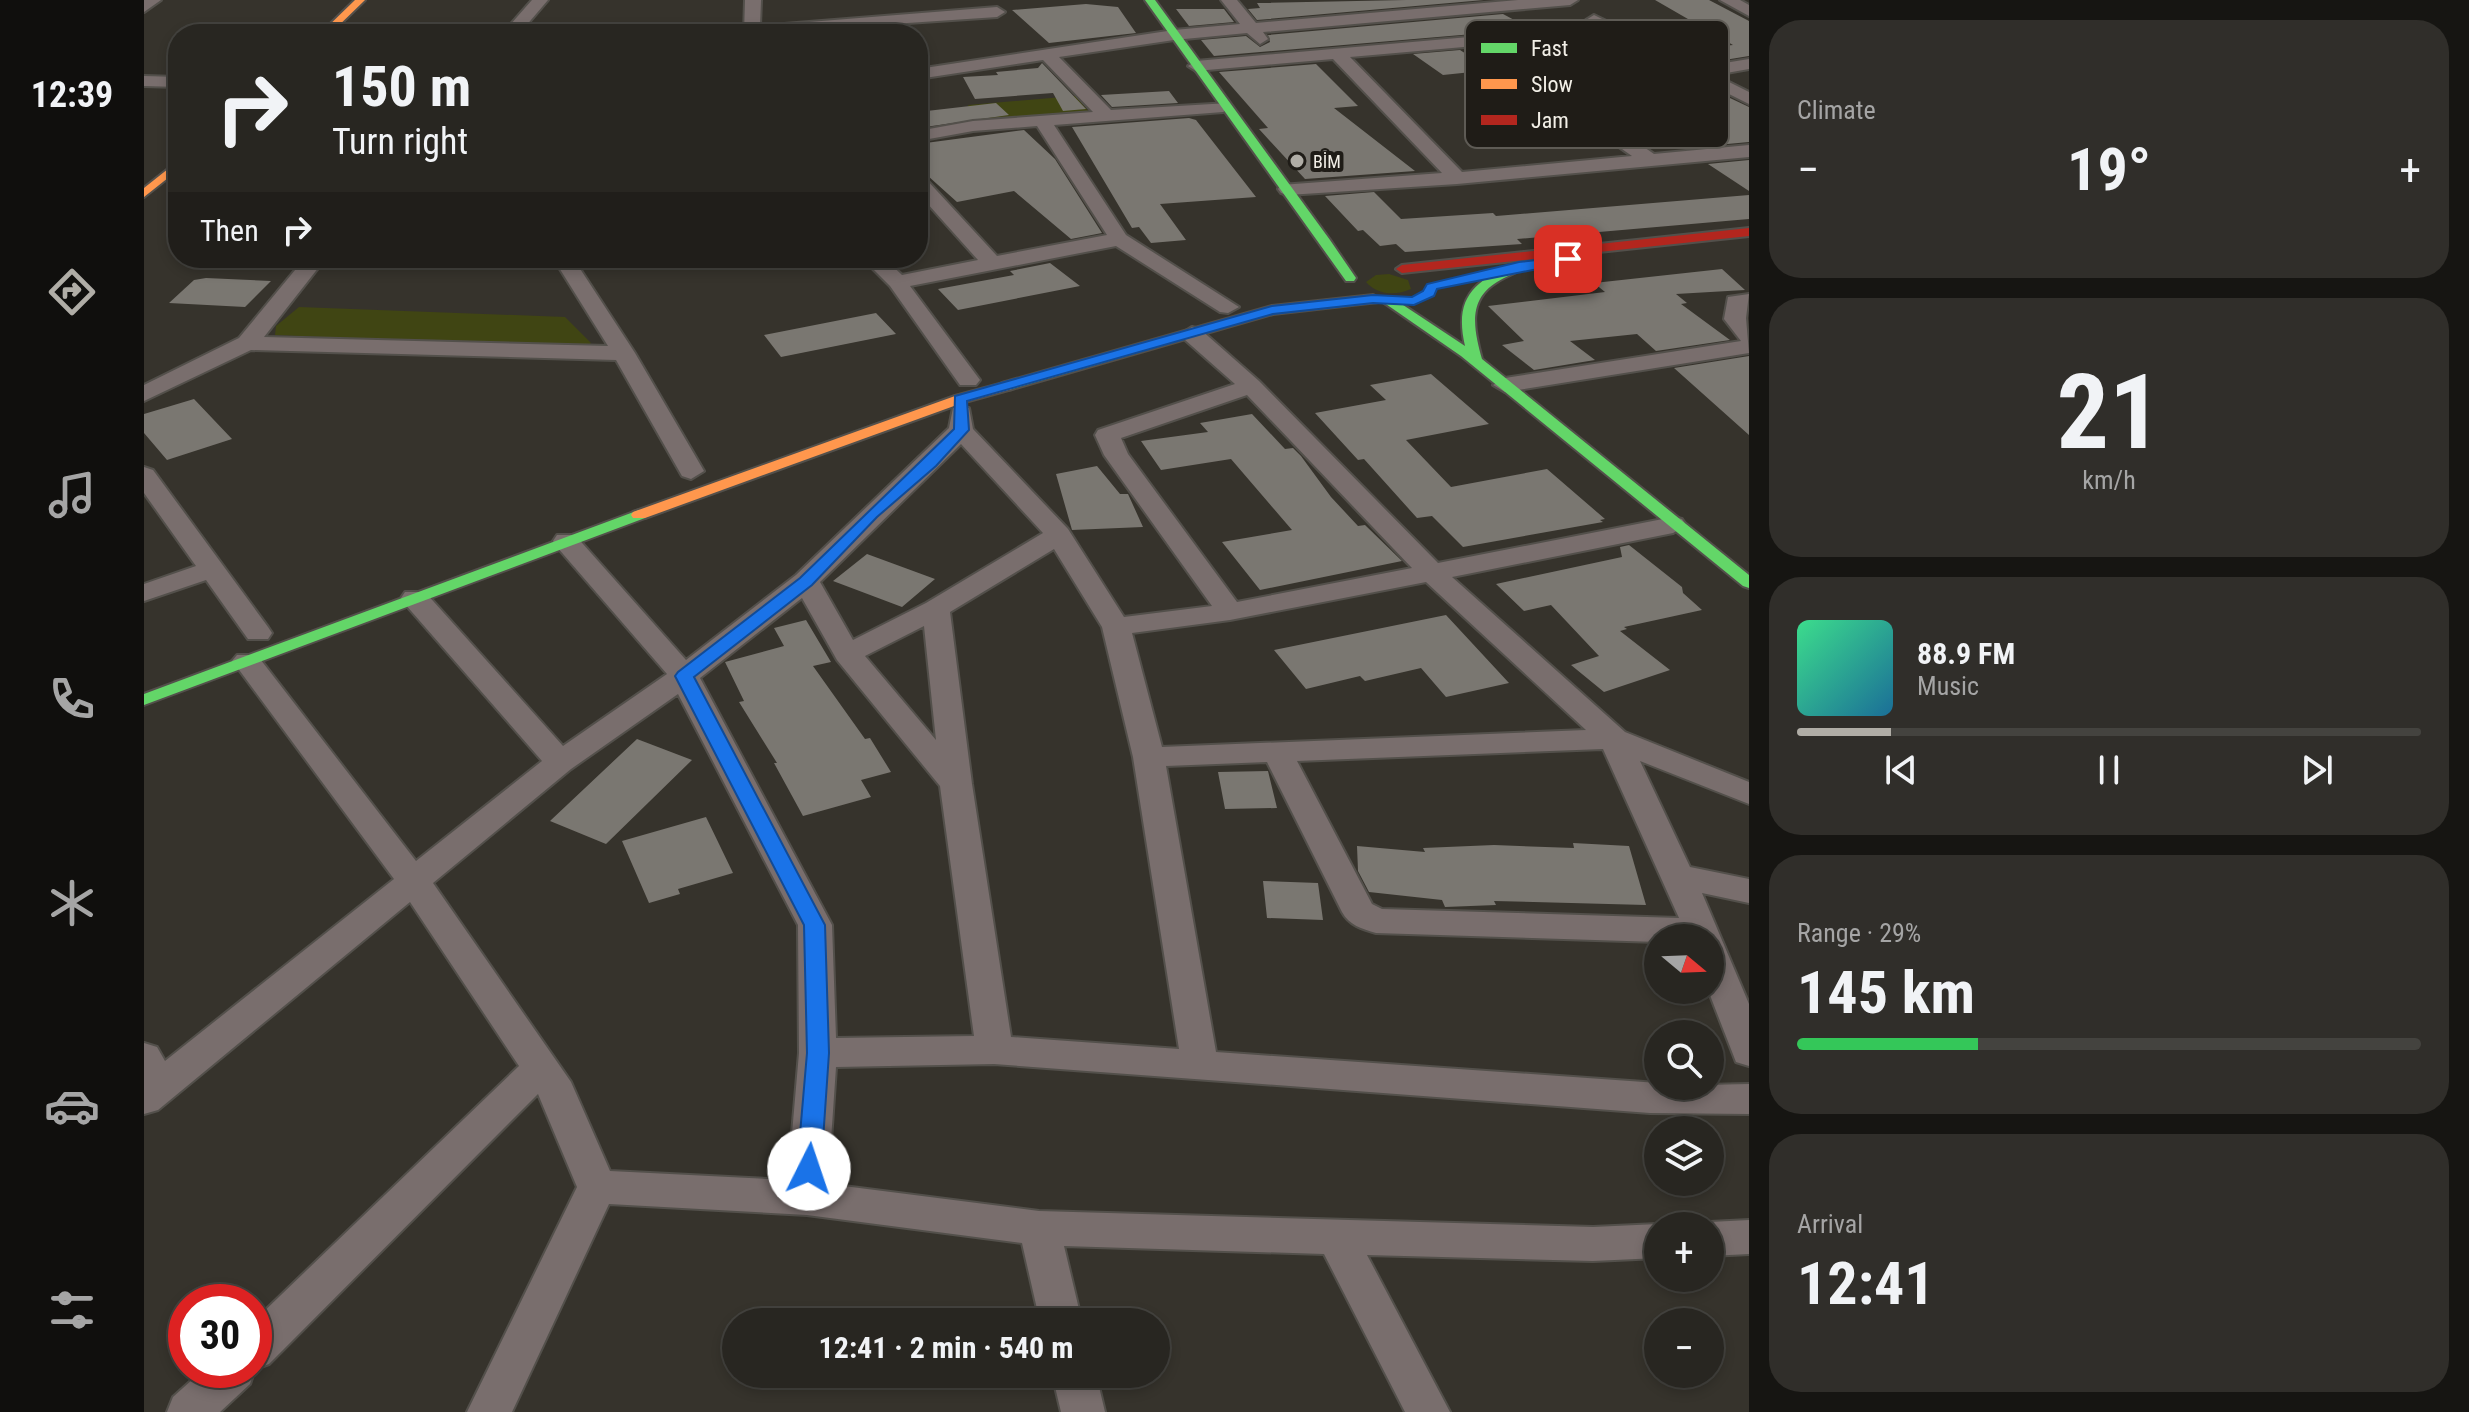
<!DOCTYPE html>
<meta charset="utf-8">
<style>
:root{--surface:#282621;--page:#302e2a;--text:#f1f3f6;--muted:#a5a5a5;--line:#44433f;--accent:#b0ada6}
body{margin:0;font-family:"Roboto Condensed",sans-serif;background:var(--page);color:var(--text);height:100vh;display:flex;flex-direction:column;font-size:30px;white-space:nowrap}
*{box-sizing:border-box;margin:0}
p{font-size:26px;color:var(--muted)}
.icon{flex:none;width:44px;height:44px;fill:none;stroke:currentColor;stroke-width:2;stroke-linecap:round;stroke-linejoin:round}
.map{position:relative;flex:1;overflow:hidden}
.details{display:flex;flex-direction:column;gap:20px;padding:20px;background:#161512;width:720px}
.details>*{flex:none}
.hud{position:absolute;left:24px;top:24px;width:760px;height:244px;border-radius:32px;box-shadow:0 4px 12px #0003,0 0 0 2px var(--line);background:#282621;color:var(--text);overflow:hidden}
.needle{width:52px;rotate:109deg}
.controls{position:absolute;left:1500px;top:924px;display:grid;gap:16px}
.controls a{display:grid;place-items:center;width:80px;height:80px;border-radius:50%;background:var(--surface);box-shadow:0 4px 12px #0003,0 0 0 2px var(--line);font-size:40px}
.speed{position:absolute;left:24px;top:1284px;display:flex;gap:16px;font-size:40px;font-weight:700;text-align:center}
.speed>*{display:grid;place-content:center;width:104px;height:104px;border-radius:50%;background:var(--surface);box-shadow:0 4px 12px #0003,0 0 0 2px var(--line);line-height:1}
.speed .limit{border:12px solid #d22;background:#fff;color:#111}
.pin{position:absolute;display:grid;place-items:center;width:68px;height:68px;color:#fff;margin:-34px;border-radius:16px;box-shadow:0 4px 12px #0006}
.me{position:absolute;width:88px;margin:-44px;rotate:4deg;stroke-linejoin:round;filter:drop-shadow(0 0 6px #0008)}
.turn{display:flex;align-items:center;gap:28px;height:168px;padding:0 32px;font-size:36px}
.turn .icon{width:104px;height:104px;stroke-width:2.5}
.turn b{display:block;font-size:56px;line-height:68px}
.then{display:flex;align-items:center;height:76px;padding:0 32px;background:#0003;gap:16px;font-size:30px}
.big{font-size:60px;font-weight:700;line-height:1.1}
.details .card{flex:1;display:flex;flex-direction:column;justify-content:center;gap:12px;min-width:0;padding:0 28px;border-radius:32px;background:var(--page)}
.details .dial{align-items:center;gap:0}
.dial b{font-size:104px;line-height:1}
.song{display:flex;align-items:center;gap:24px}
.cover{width:96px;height:96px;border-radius:12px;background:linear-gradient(135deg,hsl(150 70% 55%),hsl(200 70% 35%))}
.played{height:8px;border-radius:4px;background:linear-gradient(90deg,var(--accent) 15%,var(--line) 15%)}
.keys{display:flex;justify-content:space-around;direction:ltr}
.heat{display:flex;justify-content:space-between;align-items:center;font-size:44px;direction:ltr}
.charge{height:12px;border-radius:6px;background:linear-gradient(90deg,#34c759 29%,var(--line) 0)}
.trip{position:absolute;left:578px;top:1308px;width:448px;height:80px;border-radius:40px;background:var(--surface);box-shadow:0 4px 12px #0003,0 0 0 2px var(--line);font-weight:700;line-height:80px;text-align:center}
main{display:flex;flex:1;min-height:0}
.dock{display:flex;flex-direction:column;width:144px;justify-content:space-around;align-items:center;background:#100f0d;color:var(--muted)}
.dock .icon{width:56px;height:56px}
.dock .on{color:var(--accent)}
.dock b{font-size:36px;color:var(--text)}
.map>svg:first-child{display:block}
.green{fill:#404513}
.building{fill:#7a7771}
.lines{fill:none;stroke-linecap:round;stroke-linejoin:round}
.street-casing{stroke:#53504b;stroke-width:4}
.fast-casing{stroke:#53504b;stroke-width:4}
.slow-casing{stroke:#53504b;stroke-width:4}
.jam-casing{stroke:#53504b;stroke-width:4}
.street{fill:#796e6d;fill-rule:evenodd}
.fast{fill:#63d668;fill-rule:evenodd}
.slow{fill:#ff974d;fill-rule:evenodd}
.jam{fill:#b3261e;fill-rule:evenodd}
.route{fill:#1a73e8;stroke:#114b97;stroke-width:2}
.poi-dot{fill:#b0ada6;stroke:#1f1c17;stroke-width:3}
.labels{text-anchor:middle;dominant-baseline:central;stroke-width:8;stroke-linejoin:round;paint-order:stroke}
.far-poi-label{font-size:18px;fill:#f2efe7;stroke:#1f1c17;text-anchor:start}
.key{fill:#1f1c17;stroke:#5e5b55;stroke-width:2}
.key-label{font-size:22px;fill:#f2efe7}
</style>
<main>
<nav class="dock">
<b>12:39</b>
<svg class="icon on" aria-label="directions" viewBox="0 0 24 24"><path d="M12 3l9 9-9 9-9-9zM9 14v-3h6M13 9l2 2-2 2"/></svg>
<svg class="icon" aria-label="music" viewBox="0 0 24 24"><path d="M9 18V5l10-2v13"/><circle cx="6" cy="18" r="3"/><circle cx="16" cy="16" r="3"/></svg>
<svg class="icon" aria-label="phone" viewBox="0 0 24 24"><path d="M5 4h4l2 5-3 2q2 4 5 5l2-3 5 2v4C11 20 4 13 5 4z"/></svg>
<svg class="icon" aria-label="climate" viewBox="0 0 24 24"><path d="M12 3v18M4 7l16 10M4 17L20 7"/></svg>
<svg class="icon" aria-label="car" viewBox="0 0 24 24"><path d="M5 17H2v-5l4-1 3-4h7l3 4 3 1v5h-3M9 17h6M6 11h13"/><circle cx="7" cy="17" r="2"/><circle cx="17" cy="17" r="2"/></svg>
<svg class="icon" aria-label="filters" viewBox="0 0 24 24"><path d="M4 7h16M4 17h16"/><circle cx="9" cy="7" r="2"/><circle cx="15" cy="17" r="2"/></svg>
</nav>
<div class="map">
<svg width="1605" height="1412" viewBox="0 0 1605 1412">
<rect width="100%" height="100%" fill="#36332c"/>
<path class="green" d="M931,96l16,18 -115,10 -8,-19z
M1245,274l19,6 3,9c-15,7 -34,6 -45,-7l10,-7z
M155,307l266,10 26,26 -5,5 -311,-13 1,-9z"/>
<path class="building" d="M1262,0h78l-227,20 -9,-11 12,-1 -3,-5z
M1511,0h54l40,21v35l-49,8 -26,-13 59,-6z
M942,4l32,3 18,26 -87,10 -37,-33z
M1032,9h48l10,13 -45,4z
M1359,14l28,15 -317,27 -13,-16 45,-4 14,11 10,-5 -2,-7z
M1459,38l146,69v35l-65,6 -20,-13 -25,2 -73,-50 54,-5 -65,-39z
M1316,50l31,20 -48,5 -30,-21z
M898,63l44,46 -23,2 -10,-18 -78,6 -12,-22 35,-2 -2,-3 42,-4z
M1172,64l42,42 -24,2 81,63 -110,8 -46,-50 9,-1 -49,-56z
M1025,91l9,12 -66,4 -11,-12z
M852,103l13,12 -91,13v-16z
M1045,118l7,2 60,77 -96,7 26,36 -35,3 -12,-16 -7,1 -60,-101z
M880,130l31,29 47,74 -31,6 -57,-48 -57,11 -39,-35v-23z
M1605,160v31l-41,-27z
M1230,192l27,27 92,-6 3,3 253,-21v24l-232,20 5,5 -117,8 -9,-8 -16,2 -17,-16 -5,1 -33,-35z
M906,263l30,23 -122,24 -20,-21 76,-14 -4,-4z
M1578,269l23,21 -69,4 11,9 -6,1 49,36 -74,11 -19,-17 -67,7 25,19 -61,10 -32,-25 22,-4 -36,-35 117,-14 -11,-9z
M62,278l65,3 -26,26 -76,-4 25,-23z
M732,313l20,21 -115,23 -17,-22z
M1605,356v79l-75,-67z
M1287,374l58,50 -83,16 45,47 96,-18 58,50 -5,1 3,2 -140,25 -31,-31 -15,2 -53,-59 -6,1 -43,-47 71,-13 -16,-15z
M50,399l38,40 -65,21 -23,-27v-19z
M1108,414l33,35 8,-1 8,8 30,41 27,29 7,-1 37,36 -142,29 -38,-48 70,-12 -61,-71 -70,11 -20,-29 67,-9 -8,-9z
M953,466l23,28h8l15,33 -71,3 -16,-56z
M1485,545l53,42 1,6 19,17 -78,17 3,2 -7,2 50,39 -66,22 -33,-27 28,-9 -48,-51 -27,6 -28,-27 126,-27 -2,-10z
M723,554l68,25 -33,28 -69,-26z
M1302,615l63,68 -63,14 -25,-29 -56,13 -5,-5 -54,13 -32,-39z
M662,620l25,42 -18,4 52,73 5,-1 21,34 -30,8 10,17 -68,19 -29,-53h3l-38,-61 5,-1 -19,-39 59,-16 -10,-18z
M493,739l55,21 -86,84 -56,-23z
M1124,771l9,37 -52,1 -7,-37z
M562,817l27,56 -55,16 2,5 -31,9 -27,-62z
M1429,843l56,3 17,59 -152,-4 2,4 -51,2 -3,-7 -73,-8 -11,-21 -1,-25 68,6 -2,-4 71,-3 80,3z
M1119,881l55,2 5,37 -56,-2z"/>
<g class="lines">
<defs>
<path id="street" d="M0,0h17l-17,12z
M388,0h16l-29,34h-17z
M601,0h16l-1,26 237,-19 8,5 -8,5 -253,17z
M1077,0h16l19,23 262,-23h60l-8,5 -307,27 5,7 -8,5 -13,-11 -73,7 -115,17 52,53 118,-7 3,4 -9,5 -169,13 72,110 113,72 -11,6 -8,-1 -104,-66 -206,40 70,94 -4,5h-16l-70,-99 -28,-28h22l18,17 76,-15 -60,-67v-17l7,2 72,78 110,-21 -70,-109 -64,5 -55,10v-10l55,-10 120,-9 -50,-52 -125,19v-10l256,-39 66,-6z
M1576,0h20l9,5v11z
M1450,15l106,52 49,-8v10l-34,6 34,17v12l-140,-70 -115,10 160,110 95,-9v12l-292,27 -169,11 -7,-2 -3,-4 3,-4 161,-12 -109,-114 -137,12 -8,-5 8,-5 398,-35 -8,-6zM1331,46l157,110 -170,16 -112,-115z
M0,76l34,1v10l-34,-1z
M161,258h21l-62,79 344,9 -55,-88h20l62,95 69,118 -13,8 -9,-3 -66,-116 -365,-10 -107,51v-16l95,-47z
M1605,294l-3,24 3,35 -244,39 -12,-7 12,-7 236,-37 -17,-22 4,-22z
M1048,327l8,2 59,52 179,182 235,-46 9,2 4,6 -13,8 -221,44 173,155 124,50v22l-109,-43 50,106 59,12v24l-47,-10 47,111v62l-13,-4 -28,-72 2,-52h-52v4l-282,-9c-14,-4 -27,-8 -34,-21l-75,-150 -101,4 50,286 442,31v3l91,-2v30l-99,-1 -656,-49 -158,3 -8,117 211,27 554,16 65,-3 7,2h-7v32l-65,3 -226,-6 83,157h-45l-81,-158 -260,-8 18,76h-42l-18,-79 -215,-28 -198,-11 -97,208h-45l110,-225 -39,-93 -269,270 -14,5 -5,15 -30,28h-53l6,-15 30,-27h51v-49l265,-255 -109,-164 -252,208 -14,4v-71l13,4 8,14 229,-182 -157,-212 -5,-6 5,-6h20l159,206 126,-100 -137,-157 -4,-6 4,-6h20l138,154 104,-72 -110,-127 -4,-6 4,-6h18l111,125 110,-85 153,-147 4,-20h16l4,21 95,100 56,88 88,-11 -108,-151 -9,-20 3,-5 137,-46 -51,-45 -3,-5zM1103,395l165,173 -175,34 -109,-148 -7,-16zM817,444l82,89 -117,70 -73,37 -33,-58zM910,549l48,78 31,130 46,292 -168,-12 -39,-253 -22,-172zM1282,582l160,148 -424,17 -30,-114 98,-13zM658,598l35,62 103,126 34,250 -138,2 -4,-113 -132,-247zM780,626l12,114 -71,-84zM534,694l120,231 1,128 -11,127 -178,-9 -39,-89 -138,-199 138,-114zM1459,749l76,169 -297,-9 -10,-5 -75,-143z
M0,467l9,3 115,157 4,6 -4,6h-20l-42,-59 -62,21v-17l52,-18 -52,-73z
M1605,1220v34l-39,2v-30h-13l13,-4z
M908,1374h44l9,38h-44z"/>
<path id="fast" d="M1001,0h10l175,240 26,38 -2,3h-8z
M1371,263l10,3c-8,7 -19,10 -28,16 -30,18 -23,48 -15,77l267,216v13l-6,-2 -282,-230 -78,-54 11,-3 71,47c-11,-48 8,-64 50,-83z
M1229,295l6,4 -1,3 -105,12 -261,75 -5,1 -7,-4 2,-3 270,-77z
M495,510l8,5 -2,3 -501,187v-11z"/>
<path id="slow" d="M211,0h10l-35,34h-10z
M34,161v9l-34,27v-9z
M863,382l5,1v6l-47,13 -320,116h-12l-2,-3 2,-3 322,-116z"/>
<path id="jam" d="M1605,228v8l-347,37 -6,-4 6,-4z"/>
</defs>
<use href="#street" class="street-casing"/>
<use href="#fast" class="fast-casing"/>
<use href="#slow" class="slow-casing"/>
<use href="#jam" class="jam-casing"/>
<use href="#street" class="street"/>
<use href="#fast" class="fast"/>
<use href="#slow" class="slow"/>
<use href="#jam" class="jam"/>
</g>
<path class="route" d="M1424,256l5,1v5l-136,27 -3,7 -20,9 -41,-2 -100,11 -306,87 2,29 -33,36 -59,51 -65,68 -118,92 131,248 4,128 -8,116 -3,7 -9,3 -8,-3 -4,-7 10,-116 -3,-128 -129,-249 3,-4 122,-94 154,-149 1,-33 317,-90 101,-11 39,2 11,-6 4,-7 92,-22z"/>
<circle class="poi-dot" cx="1153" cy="161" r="8"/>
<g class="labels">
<g class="far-poi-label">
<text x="1169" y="161">BİM</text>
</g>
</g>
<rect x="1321" y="20" width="264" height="128" rx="12" class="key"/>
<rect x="1337" y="43" width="36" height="10" fill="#63d668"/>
<rect x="1337" y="79" width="36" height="10" fill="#ff974d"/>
<rect x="1337" y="115" width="36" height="10" fill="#b3261e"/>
<g class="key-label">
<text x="1387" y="56">Fast</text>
<text x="1387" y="92">Slow</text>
<text x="1387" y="128">Jam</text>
</g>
</svg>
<div class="controls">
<a><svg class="needle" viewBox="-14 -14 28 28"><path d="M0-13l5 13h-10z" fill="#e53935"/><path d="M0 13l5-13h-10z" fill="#a5a5a5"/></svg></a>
<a><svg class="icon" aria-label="search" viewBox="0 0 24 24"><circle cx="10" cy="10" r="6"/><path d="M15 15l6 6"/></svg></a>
<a><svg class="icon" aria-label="layers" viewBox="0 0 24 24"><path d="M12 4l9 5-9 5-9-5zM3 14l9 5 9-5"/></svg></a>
<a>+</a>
<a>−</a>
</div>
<div class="speed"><div class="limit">30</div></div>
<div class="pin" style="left:1424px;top:259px;background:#d93025"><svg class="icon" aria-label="arrive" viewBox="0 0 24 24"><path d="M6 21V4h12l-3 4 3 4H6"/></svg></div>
<svg class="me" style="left:665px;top:1169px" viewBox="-20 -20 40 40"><circle r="19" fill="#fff"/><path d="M0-13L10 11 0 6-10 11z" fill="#1a73e8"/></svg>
<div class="trip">12:41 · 2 min · 540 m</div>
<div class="hud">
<div class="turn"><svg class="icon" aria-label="right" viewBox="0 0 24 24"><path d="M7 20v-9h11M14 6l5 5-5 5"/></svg><div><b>150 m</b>Turn right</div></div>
<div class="then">Then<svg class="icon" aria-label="right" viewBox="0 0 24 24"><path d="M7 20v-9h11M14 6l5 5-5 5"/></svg></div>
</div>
</div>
<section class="details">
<div class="card"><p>Climate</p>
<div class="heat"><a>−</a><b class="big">19°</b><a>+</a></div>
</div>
<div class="card dial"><b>21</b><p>km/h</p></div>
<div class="card">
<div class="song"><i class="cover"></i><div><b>88.9 FM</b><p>Music</p></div></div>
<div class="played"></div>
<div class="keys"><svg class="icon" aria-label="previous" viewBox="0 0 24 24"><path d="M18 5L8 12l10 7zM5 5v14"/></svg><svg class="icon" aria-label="pause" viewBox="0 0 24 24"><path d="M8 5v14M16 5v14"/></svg><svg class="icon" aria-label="next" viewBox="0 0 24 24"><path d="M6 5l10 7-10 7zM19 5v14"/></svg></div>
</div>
<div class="card"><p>Range · 29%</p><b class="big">145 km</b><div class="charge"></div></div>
<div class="card"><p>Arrival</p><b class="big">12:41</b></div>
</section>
</main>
